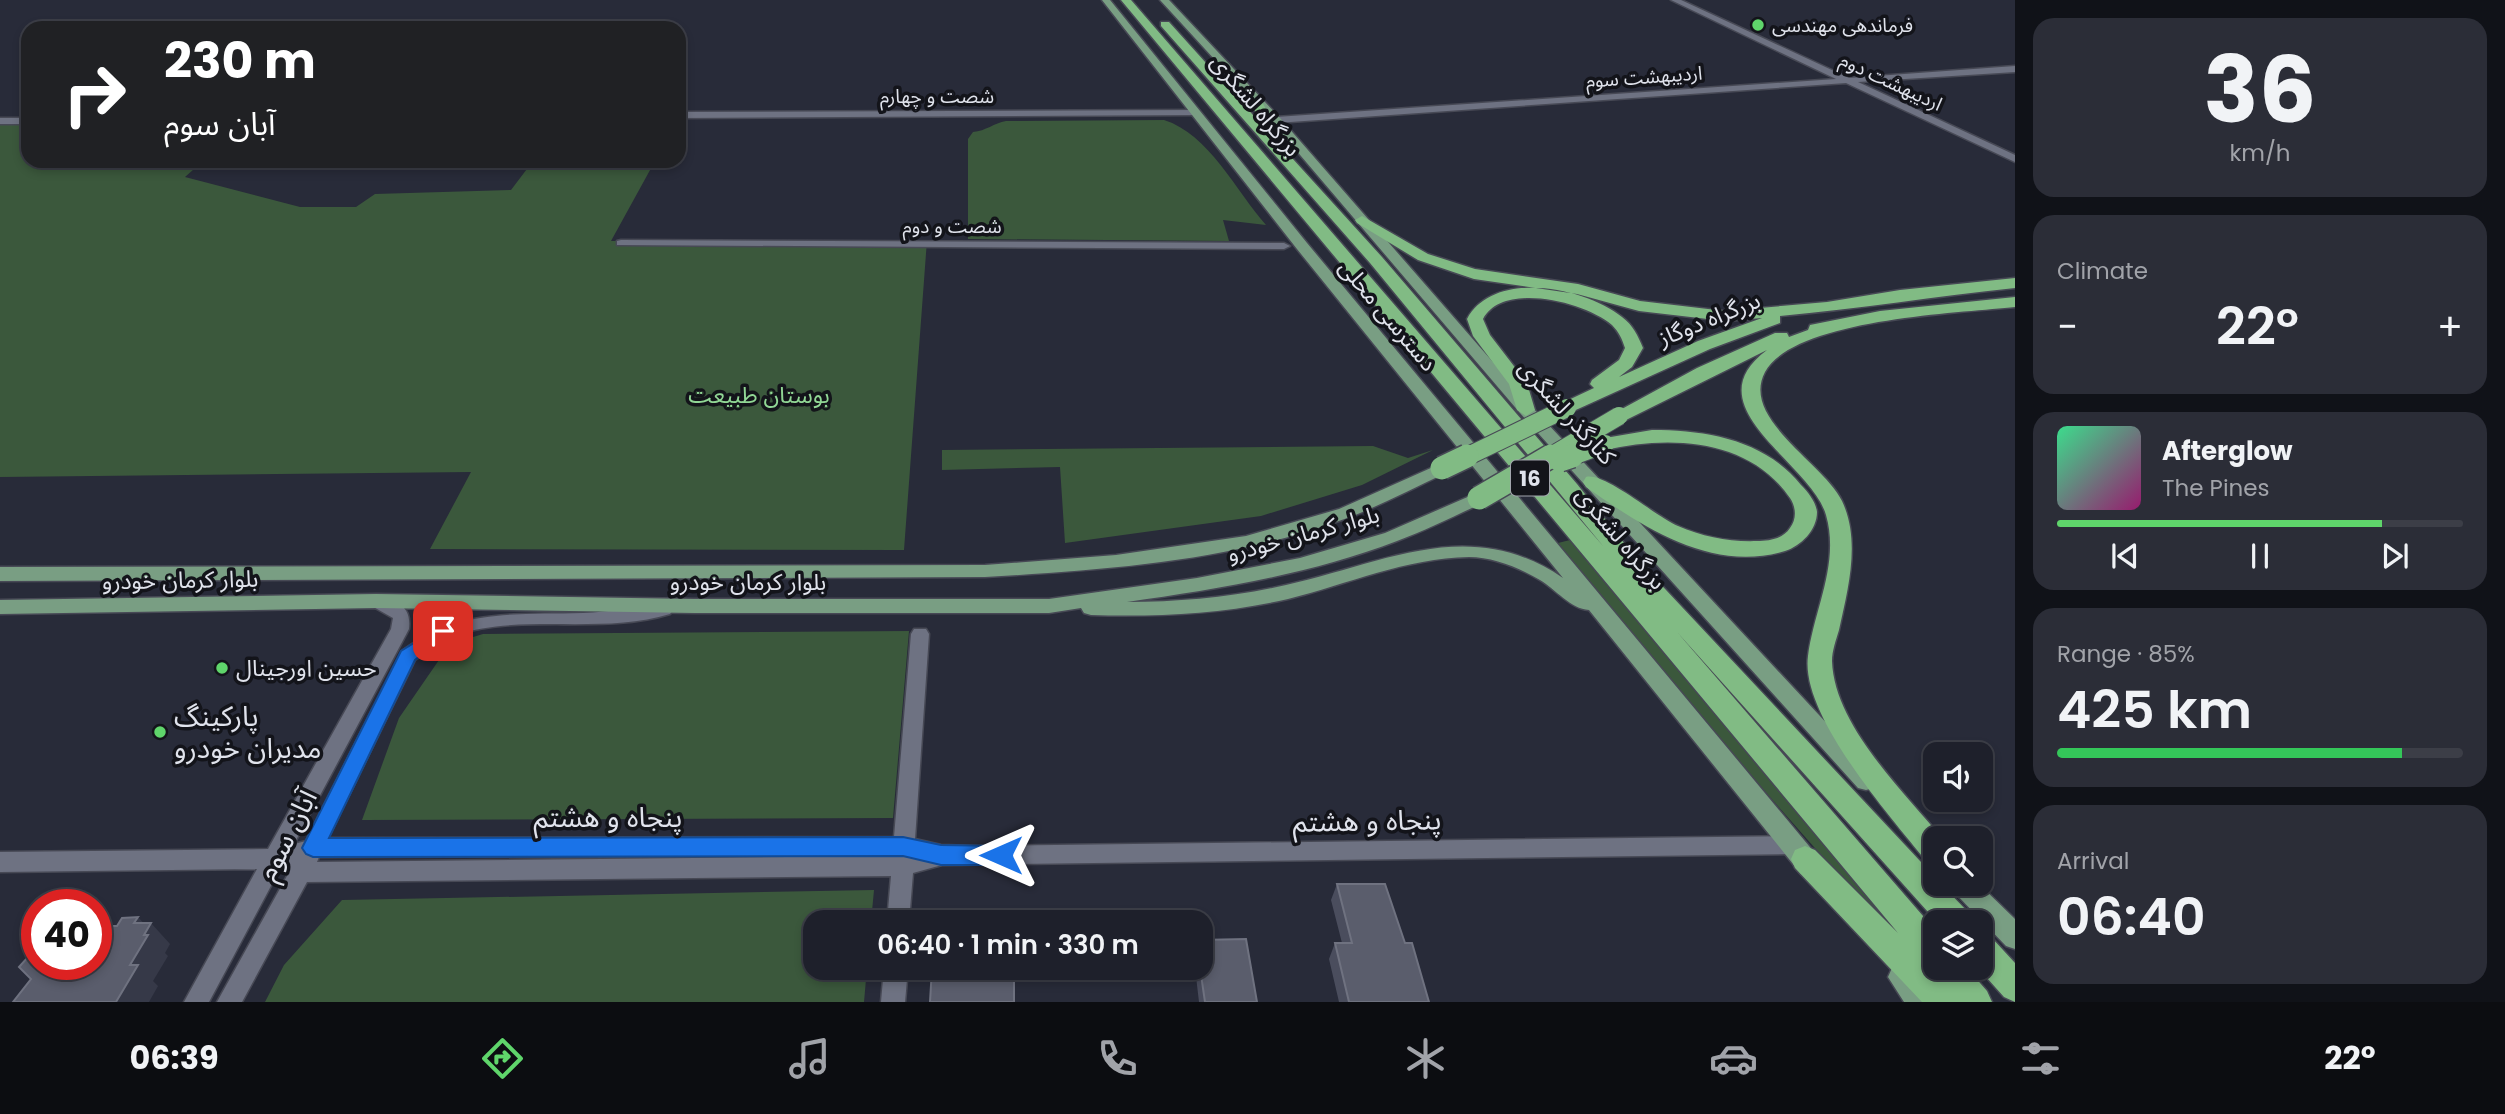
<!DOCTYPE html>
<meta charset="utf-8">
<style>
:root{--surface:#1e202b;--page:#2b2d37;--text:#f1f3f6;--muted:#a1a3a9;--line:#3c3e47;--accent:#5fd56b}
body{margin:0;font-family:Poppins,"Noto Sans Arabic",sans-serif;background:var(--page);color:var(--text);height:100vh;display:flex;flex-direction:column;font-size:26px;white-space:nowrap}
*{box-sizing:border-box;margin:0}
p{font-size:23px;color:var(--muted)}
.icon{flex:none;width:38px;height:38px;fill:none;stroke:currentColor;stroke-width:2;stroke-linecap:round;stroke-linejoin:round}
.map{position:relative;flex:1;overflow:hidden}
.side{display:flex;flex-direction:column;gap:18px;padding:18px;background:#101218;width:490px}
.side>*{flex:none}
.top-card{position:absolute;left:21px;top:21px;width:665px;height:147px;border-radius:21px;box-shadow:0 4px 10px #0003,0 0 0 2px var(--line);background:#202124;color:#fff;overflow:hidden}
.controls{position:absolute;left:1923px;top:742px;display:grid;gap:14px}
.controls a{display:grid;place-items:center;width:70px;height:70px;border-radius:14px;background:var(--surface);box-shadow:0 4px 10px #0003,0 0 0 2px var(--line);font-size:35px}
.speed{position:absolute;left:21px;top:889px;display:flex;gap:14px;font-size:35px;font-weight:700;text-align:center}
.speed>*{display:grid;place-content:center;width:91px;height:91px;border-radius:50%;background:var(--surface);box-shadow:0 4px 10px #0003,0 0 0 2px var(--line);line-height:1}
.speed .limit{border:10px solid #d22;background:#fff;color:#111}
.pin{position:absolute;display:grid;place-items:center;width:60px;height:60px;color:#fff;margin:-30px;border-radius:14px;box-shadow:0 4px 10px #0006}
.me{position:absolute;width:77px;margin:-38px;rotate:270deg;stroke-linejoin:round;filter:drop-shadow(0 0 5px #0008)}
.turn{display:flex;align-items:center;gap:24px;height:147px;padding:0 28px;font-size:32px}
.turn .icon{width:91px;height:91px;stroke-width:2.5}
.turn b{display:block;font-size:49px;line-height:60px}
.big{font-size:52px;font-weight:600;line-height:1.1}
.side .card{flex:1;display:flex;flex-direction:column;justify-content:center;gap:10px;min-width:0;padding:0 24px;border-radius:21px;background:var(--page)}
.side .dial{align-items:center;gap:0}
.dial b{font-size:91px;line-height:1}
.song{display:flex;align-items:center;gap:21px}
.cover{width:84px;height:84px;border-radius:10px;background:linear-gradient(135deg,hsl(150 70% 55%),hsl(320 70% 35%))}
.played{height:7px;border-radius:4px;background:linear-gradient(90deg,var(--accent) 80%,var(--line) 80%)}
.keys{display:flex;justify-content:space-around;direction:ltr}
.heat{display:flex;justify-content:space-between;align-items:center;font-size:38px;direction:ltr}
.charge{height:10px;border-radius:5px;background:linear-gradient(90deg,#34c759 85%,var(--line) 0)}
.trip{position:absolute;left:803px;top:910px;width:410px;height:70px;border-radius:21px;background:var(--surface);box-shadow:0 4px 10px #0003,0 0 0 2px var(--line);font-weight:600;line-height:70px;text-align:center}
.tabs{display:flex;height:112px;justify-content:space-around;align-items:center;background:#0c0d11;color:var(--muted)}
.tabs .icon{width:49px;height:49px}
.tabs .current{color:var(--accent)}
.tabs b{font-size:32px;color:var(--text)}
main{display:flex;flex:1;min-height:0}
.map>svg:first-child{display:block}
.green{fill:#3b583c}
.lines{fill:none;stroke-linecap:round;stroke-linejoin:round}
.minor-casing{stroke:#474955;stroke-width:3}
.major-casing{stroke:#474955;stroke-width:3}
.highway-casing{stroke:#474955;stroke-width:3}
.minor{fill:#6e7282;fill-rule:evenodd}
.major{fill:#799e83;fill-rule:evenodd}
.highway{fill:#81bb84;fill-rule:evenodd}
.highway-bridge-far1-casing{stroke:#474955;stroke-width:20;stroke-linecap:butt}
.highway-bridge-casing{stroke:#474955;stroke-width:26;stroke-linecap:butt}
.highway-bridge-far1{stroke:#81bb84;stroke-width:18}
.highway-bridge{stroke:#81bb84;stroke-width:23}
.wall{fill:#4a4d5d}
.shaded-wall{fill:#363948}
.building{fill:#5a5d6c;stroke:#6f7280;stroke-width:2}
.route{fill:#1a73e8;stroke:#114b97;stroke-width:2}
.poi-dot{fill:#5fd56b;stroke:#13141a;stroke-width:2.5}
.labels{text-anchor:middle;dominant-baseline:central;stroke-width:7;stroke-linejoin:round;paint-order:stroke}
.far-poi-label{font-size:19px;fill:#e0e3ec;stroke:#13141a;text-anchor:start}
.far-street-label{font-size:19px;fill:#e0e3ec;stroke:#13141a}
.shield{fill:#13141a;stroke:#a2a5ad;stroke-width:2}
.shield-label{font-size:21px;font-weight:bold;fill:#e0e3ec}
.street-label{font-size:23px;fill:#e0e3ec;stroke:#13141a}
.park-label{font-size:23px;fill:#91d795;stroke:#13141a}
.poi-label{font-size:23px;fill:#e0e3ec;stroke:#13141a;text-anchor:start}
.near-poi-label{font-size:28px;fill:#e0e3ec;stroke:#13141a;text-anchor:start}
.near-street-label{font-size:28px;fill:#e0e3ec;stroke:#13141a}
</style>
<main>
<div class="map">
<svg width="2015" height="1002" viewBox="0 0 2015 1002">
<rect width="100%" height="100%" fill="#282b39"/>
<path class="green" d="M1164,120c45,14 72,71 102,105l-43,-5 6,21 -261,-2v-100l5,-7c13,-1 21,-9 33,-11z
M28,121v40h175l-18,16 115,30h56l19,-13 136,-4 22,-29h122l-44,80 316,-1 -23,310 -474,-1 41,-77 -471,5v-355z
M1373,446l35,12 25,-8 -71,35 -101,31 -196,27 -5,-76 -118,3v-20z
M1570,540l395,462 -92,-88 -155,-176 -160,-195z
M909,631l-16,187 -531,2 37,-102 51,-74 33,-10z
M874,890l-3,32h-55v46h51l-3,34h-599l19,-37 58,-65z"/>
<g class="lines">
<defs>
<path id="minor" d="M1671,0h10l168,78 166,-12v6l-157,10 157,73v7l-169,-79 -570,40 -5,-3 5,-3 560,-38z
M1198,110l2,2 -5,3 -516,3v-6z
M0,118h28v6h-28z
M621,240l663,3 6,3 -6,3 -667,-4v-4z
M376,595c20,6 36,10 33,34l-115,215 12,-3 96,-190c57,-43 114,-36 181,-38 27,-1 54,-6 81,-9l6,2 3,4 -3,4c-68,21 -149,-1 -214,21 -15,6 -28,15 -41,25l-87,178 566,-1 17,-203 3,-5h12l3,5 -14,205 26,6 33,1 820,-10 8,2 3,7 -3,7 -8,2 -852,11 -29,8 -4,49h-22l4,-46 -584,6 -65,120h-25l70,-126 -3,-7 2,-3 -5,1 -72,135h-25l73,-133 -257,3v-20l268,-3 123,-220 2,-11 -23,-13 -3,-4 3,-4zM892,855v1l-575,6 2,-5z
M884,968h24l-3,34h-24z"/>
<path id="major" d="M1102,0h8l197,243 512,615 3,8 -3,8 -9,3 -9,-3 -212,-264c-18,-1 -34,-21 -49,-30 -20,-12 -47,-23 -71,-23 -63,1 -121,27 -181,42 -65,15 -131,18 -197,16l-7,-2 -3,-5 -32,5h-355l-318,-5 -376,6v-14l376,-6 318,5h355l148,-21 103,-20 85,-25 94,-41 9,6 -3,4c-29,13 -58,28 -88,39 -86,33 -179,48 -270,61 53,0 107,-5 159,-17 96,-21 184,-71 277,-7l-266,-329z
M1160,0h9l111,118 252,289 342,367 3,7 -3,7 -8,2 -8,-2 -338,-375 -248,-291z
M1442,463l6,1 2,4 -2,4c-37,17 -73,37 -112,50 -113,40 -232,48 -351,55l-985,4v-14l985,-2 131,-10 130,-19 93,-27z
M1951,884h28l36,35v30l-9,-3 -52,-54z
M1901,964c15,6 27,23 33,38h-30l-16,-25 4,-9z"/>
<path id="highway" d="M1121,0h10l472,546 -233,-283 -209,-237v-4h8l93,103 -12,-24 10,-3 18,34 -6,4 110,121 195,227 59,74 300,320v6h5l27,28 4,10h-35l-260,-290 259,299v37h31l20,23 5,11h-70l-127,-134 -4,-9 4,-9 10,-4 10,4 83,83z
M1362,216l66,38 47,15 103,15 62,17 85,10 102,-9 73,-12 115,-12v10c-78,8 -157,21 -235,28v7l-70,26 -143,65 -7,-2 -2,-4 2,-4 34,-16 -4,-4 2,-4 27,-20 6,-12c-3,-9 -6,-16 -13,-23 -27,-23 -109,-44 -129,-6l7,16 37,48 8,27 -9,6 -9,-6 -8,-26 -36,-48 -6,-17c27,-50 118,-32 155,-2 11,8 16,19 21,31l-11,19 -13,10 79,-36 64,-23 -37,3 -86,-10 -62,-17 -103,-15 -56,-19 -61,-37 -2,-3z
M2015,297v10c-56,6 -221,12 -250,65 -25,47 59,91 77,129 19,40 6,88 -3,129 -3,10 -7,21 -7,31 2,64 72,131 110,177h-6v27l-10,-4c-36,-45 -126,-146 -118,-205 6,-47 32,-92 18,-141 -15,-53 -136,-108 -59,-165l-141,70 -7,2 -10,-6 88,-48 78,-35h12l2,4 19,-7 2,-5 70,-14z
M1652,430c55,0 113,10 149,55 7,7 15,17 16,27 0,18 -16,34 -32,39 -74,22 -142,-24 -199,-64l-3,-5 3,-5c19,-5 70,40 92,49 25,11 52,16 79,15 12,0 26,-2 33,-13 7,-9 6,-21 0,-30 -41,-60 -121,-63 -185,-48l-10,-6 10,-6z
M1981,933l11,5 23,25v39l-11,-5 -26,-29h3z"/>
</defs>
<use href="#minor" class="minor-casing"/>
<use href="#major" class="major-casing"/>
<use href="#highway" class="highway-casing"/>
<use href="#minor" class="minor"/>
<use href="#major" class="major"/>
<use href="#highway" class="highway"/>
<defs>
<path id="highway-bridge-far1" d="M1464,458l103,-50
M1548,458l71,-42
M1567,458l38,-14"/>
<path id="highway-bridge" d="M1560,460l12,-4
M1442,468l25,-12
M1479,498l72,-42"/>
</defs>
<use href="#highway-bridge-far1" class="highway-bridge-far1-casing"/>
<use href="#highway-bridge" class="highway-bridge-casing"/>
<use href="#highway-bridge-far1" class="highway-bridge-far1"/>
<use href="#highway-bridge" class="highway-bridge"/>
</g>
<path class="wall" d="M1337,884l68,59 24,59h-90l-10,-43 6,-16h7l-11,-43z
M1195,968h5l57,34h-58z"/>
<path class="shaded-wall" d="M138,917l10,11 3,-5 19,21 -5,9 3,3 -15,25 5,5 -9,16h-33l14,-37 4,-42z"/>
<path class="building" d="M1337,884h48l20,59h7l17,59h-80l-14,-59h17z
M138,917l-4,6h17l-7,12h4l-18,30h8l-22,37h-103l18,-23 -12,-12 18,-20v17h59v-38h21l5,-8z
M1246,939l11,63h-52l-5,-34v-28z
M932,968h82v34h-84z"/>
<path class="route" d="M443,625l9,6 -37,29 -86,178 574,-1 38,8 60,1 8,3 3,6 -3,7 -8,3h-60l-38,-9 -590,1 -7,-3 -4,-6 99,-197z"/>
<g class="poi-dot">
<circle cx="1758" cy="25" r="7"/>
<circle cx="222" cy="668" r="7"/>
<circle cx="160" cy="732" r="7"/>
</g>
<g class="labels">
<g class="far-poi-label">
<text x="1772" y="25">فرماندهی مهندسی</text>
</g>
<g class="far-street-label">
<text transform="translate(1644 77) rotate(-4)">اردیبهشت سوم</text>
<text transform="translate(1891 82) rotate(25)">اردیبهشت دوم</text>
<text x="937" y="96">شصت و چهارم</text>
<text x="952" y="226">شصت و دوم</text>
</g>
<rect class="shield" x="1511" y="460.5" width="38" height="35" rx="5"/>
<g class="shield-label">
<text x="1530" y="478">16</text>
</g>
<g class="street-label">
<text transform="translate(1256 105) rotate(50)">بزرگراه لشگری</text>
<text transform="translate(1388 315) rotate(50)">دسترسی محلی</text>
<text transform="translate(1709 319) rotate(-22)">بزرگراه دوگاز</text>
<text transform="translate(1567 412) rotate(48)">کنارگذر لشگری</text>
<text transform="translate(1303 534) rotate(-15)">بلوار کرمان خودرو</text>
<text transform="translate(1621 538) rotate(50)">بزرگراه لشگری</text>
<text transform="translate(180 580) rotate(-1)">بلوار کرمان خودرو</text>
<text x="748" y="582">بلوار کرمان خودرو</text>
</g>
<g class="park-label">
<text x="759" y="395">بوستان طبیعت</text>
</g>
<g class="poi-label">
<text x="236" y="668">حسین اورجینال</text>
</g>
<g class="near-poi-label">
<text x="174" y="716">پارکینگ<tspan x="174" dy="32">مدیران خودرو</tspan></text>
</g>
<g class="near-street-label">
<text x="608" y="817">پنجاه و هشتم</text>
<text transform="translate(1367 821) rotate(-1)">پنجاه و هشتم</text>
<text transform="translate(287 835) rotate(-63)">آبان سوم</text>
</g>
</g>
</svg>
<div class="controls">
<a><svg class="icon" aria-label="sound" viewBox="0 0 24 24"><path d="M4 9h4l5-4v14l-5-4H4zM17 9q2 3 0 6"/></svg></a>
<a><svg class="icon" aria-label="search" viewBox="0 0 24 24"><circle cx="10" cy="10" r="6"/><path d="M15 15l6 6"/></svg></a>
<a><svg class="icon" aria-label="layers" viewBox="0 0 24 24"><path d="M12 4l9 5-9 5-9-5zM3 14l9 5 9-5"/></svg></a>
</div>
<div class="speed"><div class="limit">40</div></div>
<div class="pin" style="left:443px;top:631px;background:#d93025"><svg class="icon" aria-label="arrive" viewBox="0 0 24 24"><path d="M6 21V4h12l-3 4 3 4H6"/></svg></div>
<svg class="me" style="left:1001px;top:855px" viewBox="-20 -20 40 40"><path d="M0-17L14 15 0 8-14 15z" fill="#1a73e8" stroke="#fff" stroke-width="4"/></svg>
<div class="trip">06:40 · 1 min · 330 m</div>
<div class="top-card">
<div class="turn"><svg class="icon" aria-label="right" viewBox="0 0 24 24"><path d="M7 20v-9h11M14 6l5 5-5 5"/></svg><div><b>230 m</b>آبان سوم</div></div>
</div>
</div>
<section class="side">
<div class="card dial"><b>36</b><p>km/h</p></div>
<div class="card"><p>Climate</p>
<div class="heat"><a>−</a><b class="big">22°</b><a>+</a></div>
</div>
<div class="card">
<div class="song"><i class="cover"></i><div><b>Afterglow</b><p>The Pines</p></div></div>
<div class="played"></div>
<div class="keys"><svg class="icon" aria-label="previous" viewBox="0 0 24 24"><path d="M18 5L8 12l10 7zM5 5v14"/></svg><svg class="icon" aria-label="pause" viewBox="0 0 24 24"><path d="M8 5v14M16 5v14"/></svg><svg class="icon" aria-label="next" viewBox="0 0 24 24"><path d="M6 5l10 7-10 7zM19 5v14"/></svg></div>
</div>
<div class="card"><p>Range · 85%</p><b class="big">425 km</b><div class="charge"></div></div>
<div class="card"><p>Arrival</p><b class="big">06:40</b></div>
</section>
</main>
<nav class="tabs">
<b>06:39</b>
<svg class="icon current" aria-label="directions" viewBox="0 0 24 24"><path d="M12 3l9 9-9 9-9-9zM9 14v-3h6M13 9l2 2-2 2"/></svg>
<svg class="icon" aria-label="music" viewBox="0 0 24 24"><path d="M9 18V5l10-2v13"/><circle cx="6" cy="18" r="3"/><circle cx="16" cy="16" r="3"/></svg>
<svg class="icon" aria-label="phone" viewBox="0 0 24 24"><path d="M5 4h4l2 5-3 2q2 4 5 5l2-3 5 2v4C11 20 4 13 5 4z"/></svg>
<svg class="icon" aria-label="climate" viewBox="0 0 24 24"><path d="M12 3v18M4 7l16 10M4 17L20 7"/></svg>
<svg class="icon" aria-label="car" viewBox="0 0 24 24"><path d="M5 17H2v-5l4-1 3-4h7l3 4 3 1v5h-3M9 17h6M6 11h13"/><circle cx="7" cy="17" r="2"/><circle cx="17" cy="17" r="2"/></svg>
<svg class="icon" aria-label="filters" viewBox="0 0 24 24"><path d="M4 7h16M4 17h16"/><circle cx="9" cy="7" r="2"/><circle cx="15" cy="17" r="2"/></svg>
<b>22°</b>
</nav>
